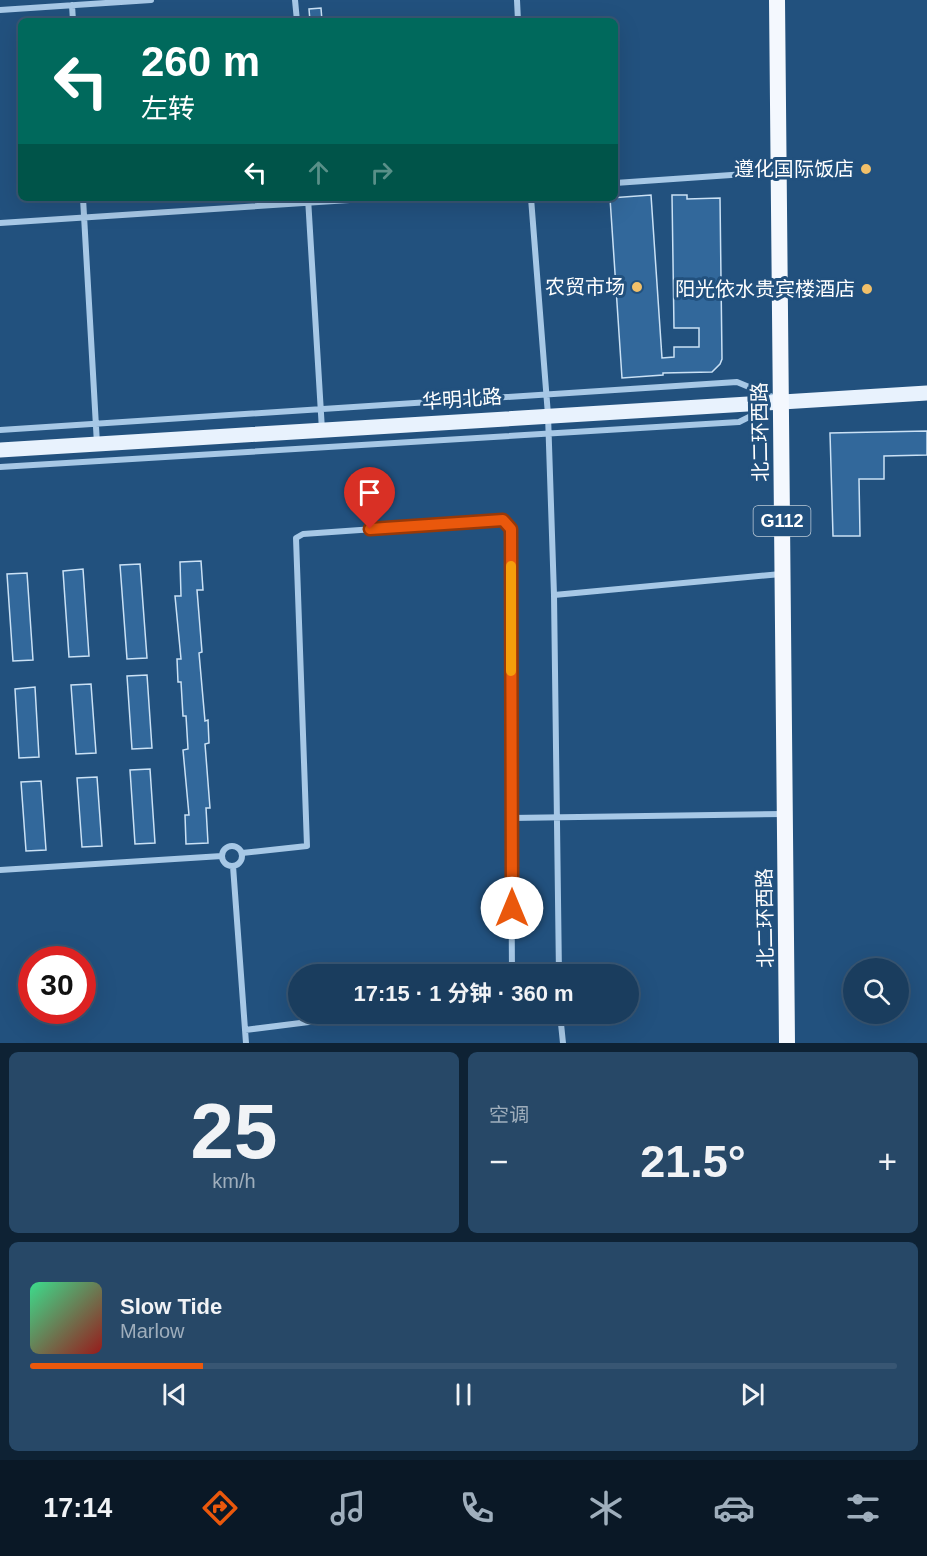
<!DOCTYPE html>
<html lang="zh">
<meta charset="utf-8">
<style>
:root{--surface:#1a3d5e;--page:#274867;--text:#f1f3f6;--muted:#9faebc;--line:#385673;--accent:#ea580c}
body{margin:0;font-family:Helvetica,"Noto Sans SC",sans-serif;background:var(--page);color:var(--text);height:100vh;display:flex;flex-direction:column;font-size:22px;white-space:nowrap}
*{box-sizing:border-box;margin:0}
p{font-size:20px;color:var(--muted)}
.icon{flex:none;width:33px;height:33px;fill:none;stroke:currentColor;stroke-width:2;stroke-linecap:round;stroke-linejoin:round}
.map{position:relative;height:1043px;overflow:hidden}
.details{display:flex;flex-direction:column;gap:9px;padding:9px;background:#0e2234;flex:1}
.details>*{flex:none}
.guide{position:absolute;left:18px;top:18px;width:600px;height:183px;border-radius:9px;box-shadow:0 6px 24px #0002,0 0 0 2px var(--line);background:#00695c;color:#fff;overflow:hidden}
.fabs{position:absolute;left:843px;top:958px;display:grid;gap:12px}
.fabs a{display:grid;place-items:center;width:66px;height:66px;border-radius:50%;background:var(--surface);box-shadow:0 6px 24px #0002,0 0 0 2px var(--line);font-size:30px}
.speed{position:absolute;left:18px;top:946px;display:flex;gap:12px;font-size:30px;font-weight:700;text-align:center}
.speed>*{display:grid;place-content:center;width:78px;height:78px;border-radius:50%;background:var(--surface);box-shadow:0 6px 24px #0002,0 0 0 2px var(--line);line-height:1}
.speed .limit{border:9px solid #d22;background:#fff;color:#111}
.pin{position:absolute;display:grid;place-items:center;width:51px;height:51px;color:#fff;margin:-62px -26px;border-radius:50% 50% 50% 0;rotate:-45deg;box-shadow:0 0 6px #0007}
.pin .icon{rotate:45deg}
.me{position:absolute;width:66px;margin:-33px;rotate:0deg;stroke-linejoin:round;filter:drop-shadow(0 0 4px #0008)}
.turn{display:flex;align-items:center;gap:21px;height:126px;padding:0 24px;font-size:27px}
.turn .icon{width:78px;height:78px;stroke-width:2.5}
.turn b{display:block;font-size:42px;line-height:51px}
.lanes{display:flex;align-items:center;height:57px;padding:0 24px;background:#0003;justify-content:center;gap:30px;direction:ltr}
.lanes .off{opacity:.35}
.big{font-size:45px;font-weight:700;line-height:1.1}
.details .tile{flex:1;display:flex;flex-direction:column;justify-content:center;gap:9px;min-width:0;padding:0 21px;border-radius:9px;background:var(--page)}
.details .dial{align-items:center;gap:0}
.dial b{font-size:78px;line-height:1}
.song{display:flex;align-items:center;gap:18px}
.cover{width:72px;height:72px;border-radius:9px;background:linear-gradient(135deg,hsl(150 70% 55%),hsl(0 70% 35%))}
.played{height:6px;border-radius:3px;background:linear-gradient(90deg,var(--accent) 20%,var(--line) 20%)}
.keys{display:flex;justify-content:space-around;direction:ltr}
.heat{display:flex;justify-content:space-between;align-items:center;font-size:33px;direction:ltr}
.details .tiles{flex:1;display:grid;gap:9px;grid-template-columns:1fr 1fr}
.tile:last-child{grid-column:span 2}
.trip{position:absolute;left:288px;top:964px;width:351px;height:60px;border-radius:30px;background:var(--surface);box-shadow:0 6px 24px #0002,0 0 0 2px var(--line);font-weight:700;line-height:60px;text-align:center}
.dock{display:flex;height:96px;justify-content:space-around;align-items:center;background:#0a1826;color:var(--muted)}
.dock .icon{width:42px;height:42px}
.dock .selected{color:var(--accent)}
.dock b{font-size:27px;color:var(--text)}
.map>svg:first-child{display:block}
.building{fill:#32689b;stroke:#cae1f5;stroke-width:1.5}
.lines{fill:none;stroke-linecap:round;stroke-linejoin:round}
.minor{stroke:#a7c8e6;stroke-width:6}
.primary{stroke:#e8f2fd;stroke-width:15}
.trunk{stroke:#f4f8fe;stroke-width:16}
.route-casing{stroke:#983908;stroke-width:15}
.route{stroke:#ea580c;stroke-width:10}
.slow{stroke:#f59e0b;stroke-width:10}
.poi-dot{fill:#f2c069;stroke:#22517e;stroke-width:2}
.labels{text-anchor:middle;dominant-baseline:central;stroke-width:6;stroke-linejoin:round;paint-order:stroke}
.shield{fill:#22517e;stroke:#bdcbd8;stroke-width:1.5}
.shield-label{font-size:18px;font-weight:bold;fill:#fff}
.poi-label{font-size:20px;fill:#fff;stroke:#22517e;text-anchor:end}
.street-label{font-size:20px;fill:#fff;stroke:#22517e}
</style>
<div class="map">
<svg width="927" height="1043" viewBox="0 0 927 1043">
<rect width="100%" height="100%" fill="#22517e"/>
<path class="building" d="M321,8l1,13h-12l-1,-12z
M651,195l11,163 12,-1v-10h25v-19h-25l-2,-133h15v4l33,-1 2,161 -2,5 -8,8 -49,1v2l-41,3 -12,-180z
M927,431v24l-43,1v23h-25l1,57h-27l-3,-103z
M201,561l2,29h-6l5,62 -3,1 6,68 3,-1 1,23 -4,1 5,64h-4l2,35 -22,1 -1,-29h4l-6,-65 5,-1 -2,-33h-3l-2,-34h-3l-1,-23h4l-6,-63h6l-1,-34z
M140,564l7,94 -20,1 -7,-94z
M83,569l6,87 -20,1 -6,-86z
M27,573l6,87 -20,1 -6,-87z
M147,675l5,73 -20,1 -5,-73z
M91,684l5,69 -20,1 -5,-69z
M35,687l4,70 -20,1 -4,-69z
M150,769l5,74 -20,1 -5,-74z
M97,777l5,69 -20,1 -5,-69z
M41,781l5,69 -20,1 -5,-69z"/>
<g class="lines">
<path class="minor" d="M295,0l2,21
M517,0l1,21
M72,5l1,16
M0,10l151,-10
M615,183l161,-11
M83,198l14,246
M308,198l14,232
M531,198l17,217 6,180 5,380
M0,223l380,-25
M0,430l737,-48 38,16
M0,467l739,-45 28,-14
M554,595l227,-21
M511,818l1,157
M222 856a10 10 0 1 1 20 0a10 10 0 1 1-20 0Z
M242,853l65,-7 -11,-308 7,-4 200,-14 8,9v289l273,-4
M233,866l13,177
M0,870l222,-14
M560,1014l3,29
M245,1030l127,-16"/>
<path class="primary" d="M0,450l927,-57"/>
<path class="trunk" d="M777,0l10,1043"/>
</g>
<g class="lines">
<defs>
<path id="route" d="M370,529l133,-9 8,9 1,379"/>
</defs>
<use href="#route" class="route-casing"/>
<use href="#route" class="route"/>
<path class="slow" d="M511,566v105"/>
</g>
<g class="poi-dot">
<circle cx="866" cy="169" r="6"/>
<circle cx="637" cy="287" r="6"/>
<circle cx="867" cy="289" r="6"/>
</g>
<g class="labels">
<rect class="shield" x="753.5" y="506" width="57" height="30" rx="4.5"/>
<g class="shield-label">
<text x="782" y="521">G112</text>
</g>
<g class="poi-label">
<text x="854" y="169">遵化国际饭店</text>
<text x="625" y="287">农贸市场</text>
<text x="855" y="289">阳光依水贵宾楼酒店</text>
</g>
<g class="street-label">
<text transform="translate(462 399) rotate(-4)">华明北路</text>
<text transform="translate(760 432) rotate(-91)">北二环西路</text>
<text transform="translate(765 918) rotate(-91)">北二环西路</text>
</g>
</g>
</svg>
<div class="fabs">
<a><svg class="icon" aria-label="search" viewBox="0 0 24 24"><circle cx="10" cy="10" r="6"/><path d="M15 15l6 6"/></svg></a>
</div>
<div class="speed"><div class="limit">30</div></div>
<div class="pin" style="left:370px;top:529px;background:#d93025"><svg class="icon" aria-label="arrive" viewBox="0 0 24 24"><path d="M6 21V4h12l-3 4 3 4H6"/></svg></div>
<svg class="me" style="left:512px;top:908px" viewBox="-20 -20 40 40"><circle r="19" fill="#fff"/><path d="M0-13L10 11 0 6-10 11z" fill="#ea580c"/></svg>
<div class="trip">17:15 · 1 分钟 · 360 m</div>
<div class="guide">
<div class="turn"><svg class="icon" aria-label="left" viewBox="0 0 24 24"><path d="M17 20v-9H6M10 6l-5 5 5 5"/></svg><div><b>260 m</b>左转</div></div>
<div class="lanes"><svg class="icon" aria-label="left" viewBox="0 0 24 24"><path d="M17 20v-9H6M10 6l-5 5 5 5"/></svg><svg class="icon off" aria-label="ahead" viewBox="0 0 24 24"><path d="M12 20V5M6 11l6-6 6 6"/></svg><svg class="icon off" aria-label="right" viewBox="0 0 24 24"><path d="M7 20v-9h11M14 6l5 5-5 5"/></svg></div>
</div>
</div>
<section class="details">
<div class="tiles">
<div class="tile dial"><b>25</b><p>km/h</p></div>
<div class="tile"><p>空调</p>
<div class="heat"><a>−</a><b class="big">21.5°</b><a>+</a></div>
</div>
<div class="tile">
<div class="song"><i class="cover"></i><div><b>Slow Tide</b><p>Marlow</p></div></div>
<div class="played"></div>
<div class="keys"><svg class="icon" aria-label="previous" viewBox="0 0 24 24"><path d="M18 5L8 12l10 7zM5 5v14"/></svg><svg class="icon" aria-label="pause" viewBox="0 0 24 24"><path d="M8 5v14M16 5v14"/></svg><svg class="icon" aria-label="next" viewBox="0 0 24 24"><path d="M6 5l10 7-10 7zM19 5v14"/></svg></div>
</div>
</div>
</section>
<nav class="dock">
<b>17:14</b>
<svg class="icon selected" aria-label="directions" viewBox="0 0 24 24"><path d="M12 3l9 9-9 9-9-9zM9 14v-3h6M13 9l2 2-2 2"/></svg>
<svg class="icon" aria-label="music" viewBox="0 0 24 24"><path d="M9 18V5l10-2v13"/><circle cx="6" cy="18" r="3"/><circle cx="16" cy="16" r="3"/></svg>
<svg class="icon" aria-label="phone" viewBox="0 0 24 24"><path d="M5 4h4l2 5-3 2q2 4 5 5l2-3 5 2v4C11 20 4 13 5 4z"/></svg>
<svg class="icon" aria-label="climate" viewBox="0 0 24 24"><path d="M12 3v18M4 7l16 10M4 17L20 7"/></svg>
<svg class="icon" aria-label="car" viewBox="0 0 24 24"><path d="M5 17H2v-5l4-1 3-4h7l3 4 3 1v5h-3M9 17h6M6 11h13"/><circle cx="7" cy="17" r="2"/><circle cx="17" cy="17" r="2"/></svg>
<svg class="icon" aria-label="filters" viewBox="0 0 24 24"><path d="M4 7h16M4 17h16"/><circle cx="9" cy="7" r="2"/><circle cx="15" cy="17" r="2"/></svg>
</nav>
